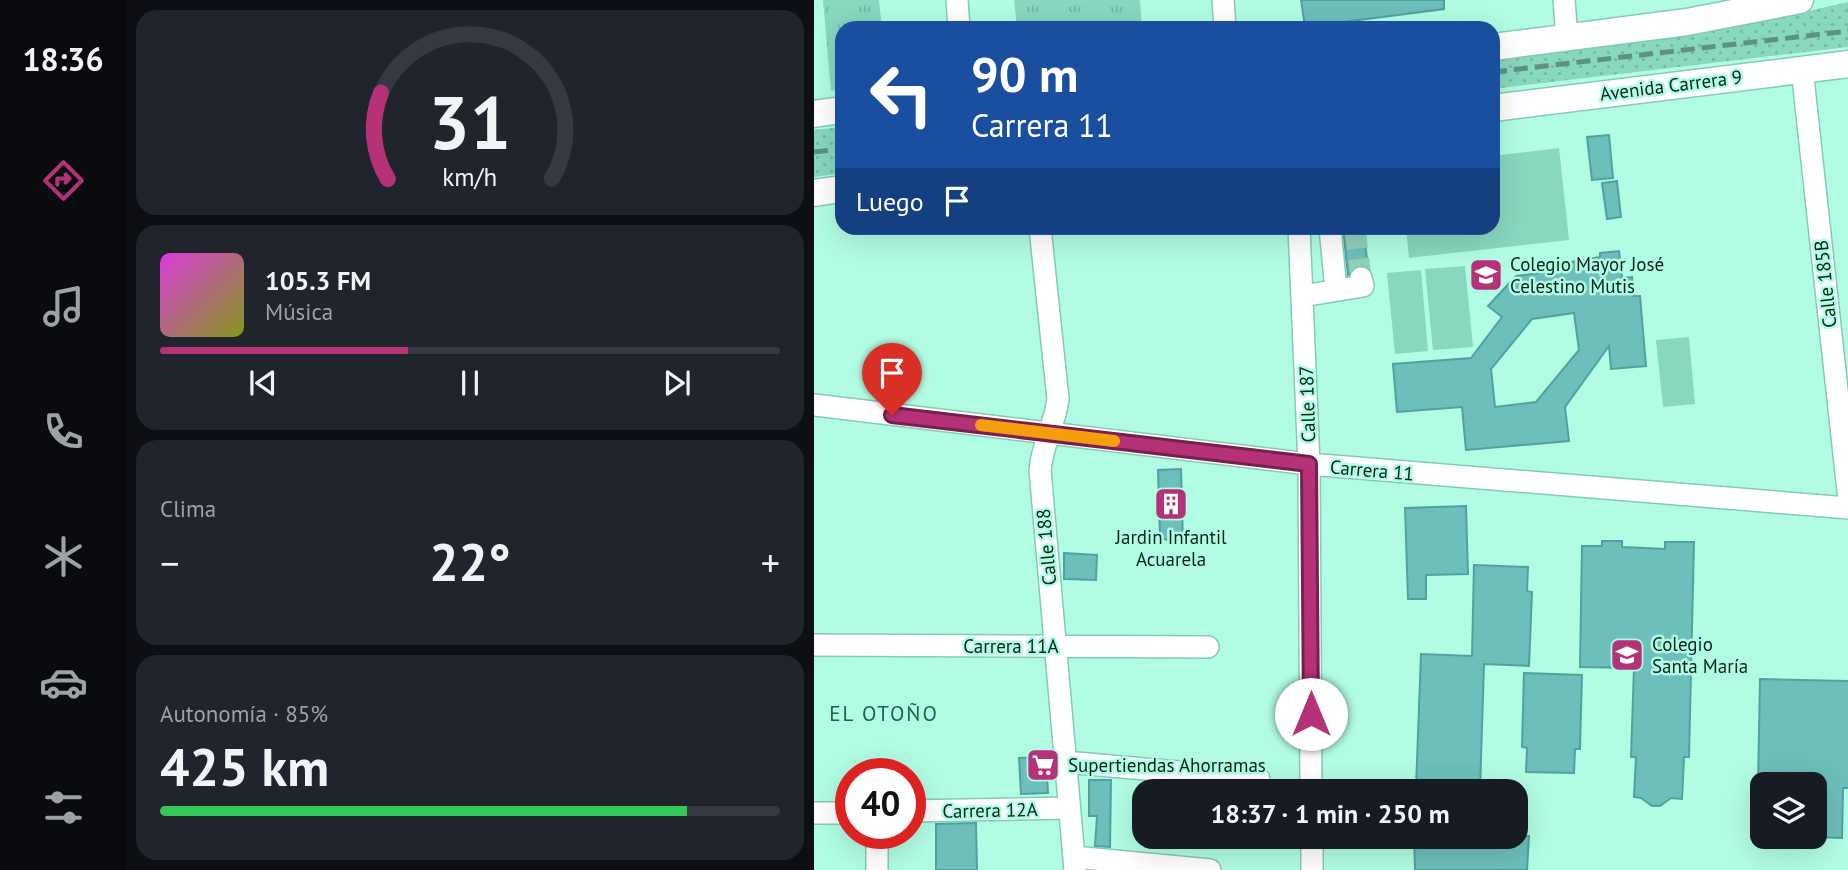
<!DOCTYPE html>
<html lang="es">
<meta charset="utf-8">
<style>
:root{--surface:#171b24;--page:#20242c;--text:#f1f3f6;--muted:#9ea1a6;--line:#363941;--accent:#b63278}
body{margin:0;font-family:"PT Sans",sans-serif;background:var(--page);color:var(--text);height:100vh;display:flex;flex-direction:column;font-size:26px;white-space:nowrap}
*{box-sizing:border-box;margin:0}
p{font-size:23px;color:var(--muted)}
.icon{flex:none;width:38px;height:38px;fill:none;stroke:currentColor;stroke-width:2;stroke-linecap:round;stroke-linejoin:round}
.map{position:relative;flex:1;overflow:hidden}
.side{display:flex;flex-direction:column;gap:10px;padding:10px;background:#0d0f14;width:688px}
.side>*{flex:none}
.hud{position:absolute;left:21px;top:21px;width:665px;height:214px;border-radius:21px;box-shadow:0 7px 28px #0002;background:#1a4fa0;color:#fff;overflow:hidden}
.buttons{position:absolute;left:936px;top:772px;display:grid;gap:14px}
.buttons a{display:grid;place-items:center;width:77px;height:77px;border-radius:14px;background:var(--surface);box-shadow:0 7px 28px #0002;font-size:35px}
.speed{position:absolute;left:21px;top:758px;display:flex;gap:14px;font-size:35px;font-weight:700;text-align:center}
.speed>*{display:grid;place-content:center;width:91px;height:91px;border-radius:50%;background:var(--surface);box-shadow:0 7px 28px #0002;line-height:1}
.speed .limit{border:10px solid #d22;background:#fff;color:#111}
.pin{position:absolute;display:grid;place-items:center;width:60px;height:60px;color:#fff;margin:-72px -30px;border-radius:50% 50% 50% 0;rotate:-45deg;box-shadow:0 0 7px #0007}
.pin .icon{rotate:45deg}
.me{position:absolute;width:77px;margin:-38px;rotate:0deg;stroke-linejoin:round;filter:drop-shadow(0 0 5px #0008)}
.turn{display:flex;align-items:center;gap:24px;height:147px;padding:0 21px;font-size:32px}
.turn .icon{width:91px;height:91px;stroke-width:2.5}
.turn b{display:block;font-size:49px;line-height:60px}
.then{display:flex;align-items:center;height:66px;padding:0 21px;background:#0003;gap:14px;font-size:26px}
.big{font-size:52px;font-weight:700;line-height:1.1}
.side .tile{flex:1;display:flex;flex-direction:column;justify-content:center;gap:10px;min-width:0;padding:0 24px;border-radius:21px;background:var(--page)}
.side .dial{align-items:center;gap:0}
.dial svg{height:182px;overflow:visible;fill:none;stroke:var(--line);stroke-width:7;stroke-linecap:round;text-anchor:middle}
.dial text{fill:var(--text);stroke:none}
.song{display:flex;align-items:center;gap:21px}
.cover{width:84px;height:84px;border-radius:10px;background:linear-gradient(135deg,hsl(300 70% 55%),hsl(70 70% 35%))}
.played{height:7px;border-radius:4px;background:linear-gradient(90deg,var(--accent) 40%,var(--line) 40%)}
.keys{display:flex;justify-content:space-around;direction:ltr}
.heat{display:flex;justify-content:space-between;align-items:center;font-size:38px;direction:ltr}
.charge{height:10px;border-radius:5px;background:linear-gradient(90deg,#34c759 85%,var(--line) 0)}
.trip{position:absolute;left:318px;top:779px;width:396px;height:70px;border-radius:21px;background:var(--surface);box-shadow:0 7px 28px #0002;font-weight:700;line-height:70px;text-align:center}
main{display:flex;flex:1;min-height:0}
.tab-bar{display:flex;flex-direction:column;width:126px;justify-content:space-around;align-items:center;background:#090b0e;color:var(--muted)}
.tab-bar .icon{width:49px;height:49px}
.tab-bar .current{color:var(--accent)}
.tab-bar b{font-size:32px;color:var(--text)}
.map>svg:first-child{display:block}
.grass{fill:url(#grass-dots)}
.park{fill:url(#park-tufts)}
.pitch{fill:#88d7bf}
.building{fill:#6dbfbc;stroke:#50a29f;stroke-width:2;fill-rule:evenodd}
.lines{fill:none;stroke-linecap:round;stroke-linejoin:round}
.minor-tunnel{stroke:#90d1bc;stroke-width:21;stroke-dasharray:21 10;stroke-linecap:butt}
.minor-casing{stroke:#83cbb5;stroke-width:24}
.major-casing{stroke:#83cbb5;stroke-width:29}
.minor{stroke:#fff;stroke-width:21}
.major{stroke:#fff;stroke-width:26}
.rail{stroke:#5d9282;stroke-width:5;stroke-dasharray:14 7;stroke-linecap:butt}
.route-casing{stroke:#76204e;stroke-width:18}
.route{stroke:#b63278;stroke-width:12}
.slow{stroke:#f59e0b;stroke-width:12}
.labels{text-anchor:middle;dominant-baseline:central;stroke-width:5;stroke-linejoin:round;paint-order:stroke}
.street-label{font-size:19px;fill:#06261e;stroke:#b2fce4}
.poi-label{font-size:19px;fill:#06261e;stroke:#b2fce4;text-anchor:start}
.neighbourhood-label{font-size:21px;letter-spacing:2px;fill:#146451;stroke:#b2fce4}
</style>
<main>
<nav class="tab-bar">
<b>18:36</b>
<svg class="icon current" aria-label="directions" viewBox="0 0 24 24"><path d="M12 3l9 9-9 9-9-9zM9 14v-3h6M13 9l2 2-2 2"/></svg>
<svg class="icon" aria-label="music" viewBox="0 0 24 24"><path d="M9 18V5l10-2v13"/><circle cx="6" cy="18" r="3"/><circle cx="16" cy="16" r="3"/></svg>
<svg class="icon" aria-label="phone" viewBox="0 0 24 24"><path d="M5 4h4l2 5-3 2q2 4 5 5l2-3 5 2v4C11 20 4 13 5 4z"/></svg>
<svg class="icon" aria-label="climate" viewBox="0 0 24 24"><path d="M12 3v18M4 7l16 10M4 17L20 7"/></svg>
<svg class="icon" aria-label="car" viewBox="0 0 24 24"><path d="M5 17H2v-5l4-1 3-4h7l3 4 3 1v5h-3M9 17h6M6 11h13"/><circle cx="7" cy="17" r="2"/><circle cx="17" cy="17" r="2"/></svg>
<svg class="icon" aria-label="filters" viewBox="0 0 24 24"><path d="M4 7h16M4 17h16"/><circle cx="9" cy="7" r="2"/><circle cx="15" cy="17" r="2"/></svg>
</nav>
<section class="side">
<div class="tile dial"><svg viewBox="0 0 100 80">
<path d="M14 69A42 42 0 1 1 86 69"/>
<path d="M14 69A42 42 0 0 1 11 31" stroke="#b63278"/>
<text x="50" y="56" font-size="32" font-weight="700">31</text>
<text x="50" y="72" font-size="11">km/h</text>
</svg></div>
<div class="tile">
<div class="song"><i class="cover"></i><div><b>105.3 FM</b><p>Música</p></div></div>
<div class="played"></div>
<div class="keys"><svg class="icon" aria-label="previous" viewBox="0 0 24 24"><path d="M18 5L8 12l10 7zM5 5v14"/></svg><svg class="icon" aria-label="pause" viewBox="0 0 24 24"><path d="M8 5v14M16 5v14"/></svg><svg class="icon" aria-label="next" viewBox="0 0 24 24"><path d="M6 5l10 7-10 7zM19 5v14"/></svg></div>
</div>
<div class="tile"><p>Clima</p>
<div class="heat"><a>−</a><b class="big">22°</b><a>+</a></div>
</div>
<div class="tile"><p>Autonomía · 85%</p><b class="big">425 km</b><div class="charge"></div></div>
</section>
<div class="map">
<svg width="1035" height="870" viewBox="0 0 1035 870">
<defs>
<pattern id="grass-dots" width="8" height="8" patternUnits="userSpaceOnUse" patternTransform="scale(1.75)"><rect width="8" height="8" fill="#88d7bf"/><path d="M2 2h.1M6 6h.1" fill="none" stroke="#74b8a4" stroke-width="1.8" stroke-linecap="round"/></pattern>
<pattern id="park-tufts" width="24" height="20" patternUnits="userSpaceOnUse" patternTransform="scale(1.75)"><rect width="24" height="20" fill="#88d7bf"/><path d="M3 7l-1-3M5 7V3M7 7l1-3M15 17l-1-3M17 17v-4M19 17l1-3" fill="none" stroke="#74b8a4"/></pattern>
</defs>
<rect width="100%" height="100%" fill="#b2fce4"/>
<path class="grass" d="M1034,2v45l-355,42v-31l311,-46z
M28,127v46l-28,4v-47z"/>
<path class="park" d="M9,0h56l3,28h-40v61l-11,2z
M200,0h126l2,28h-125z"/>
<path class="pitch" d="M745,148l10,92 -160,18 -3,-30h87v-72z
M651,266l8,81 -40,3 -8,-81z
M607,270l7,81 -33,3 -8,-81z
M875,337l6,67 -32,3 -7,-67z"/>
<path class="building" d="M487,0h143v9l-139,18z
M795,135l4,43 -21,2 -5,-43z
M803,181l4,36 -14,2 -5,-36z
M529,228h20l5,39 -11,-1 -9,9z
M805,251l3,27 10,-1 1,19h7l6,70 -35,3 -2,-23 -44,61 4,34 -103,9 -4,-43 -65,5 -4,-48 78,-6 31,-41 -14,-11 28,-30 49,-6v-7l35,-6v-4zM760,313l5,37 -43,52 -41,5 -4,-38 41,-50z
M367,469l2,75 -23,-6 -2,-68z
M652,506l2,68 -42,1v24h-18l-3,-91z
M788,541h20v6l43,2v-7h29l-5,215h-5l-2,42 -11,-1 -11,8h-8l-11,-8 -7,-1 2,-40h-5l3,-89 -54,-1 2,-121h20z
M250,553l33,2 -1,25 -32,-1z
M660,565l54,2 -1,24 5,1 -3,74 -45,-2 -4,127 -64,-3 5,-134 51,2z
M710,673l58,2 -2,74h-5l-1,24 -48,-1 1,-24 -5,-1z
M946,679l89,2v107h-6l-1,50 -27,-1v-53h-57z
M232,757l2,36 -27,1 -2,-36z
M275,780h22l-1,67 -15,-1 2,-30h-8z
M162,823l1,47h-41v-46z
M600,836h115l-2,34h-112z"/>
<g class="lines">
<path class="minor-tunnel" d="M541,228l6,50"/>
<defs>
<path id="minor" d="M143,0l2,28
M409,0l2,28
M750,0l3,38
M988,69l47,431
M226,228l18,171c-3,25 -16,46 -18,71l35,400
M485,228l10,236 2,327
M516,228l6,62
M488,296l61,-10 -2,-8
M0,405l495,59 540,44
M0,645l394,2
M251,762l194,17
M96,811l159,-3
M0,813h37
M63,833v37
M498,836v34
M260,857l136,13"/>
<path id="major" d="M679,47l194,-25 113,-22
M679,108l356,-44
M0,114l28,-4
M0,193l28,-4"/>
</defs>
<use href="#minor" class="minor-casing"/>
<use href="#major" class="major-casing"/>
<use href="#minor" class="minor"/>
<use href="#major" class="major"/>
<path class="rail" d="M679,72l356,-41
M0,152l28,-3"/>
</g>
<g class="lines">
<defs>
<path id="route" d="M78,415l417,49 2,250"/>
</defs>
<use href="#route" class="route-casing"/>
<use href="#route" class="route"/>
<path class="slow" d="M167,425l133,16"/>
</g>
<defs>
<symbol id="school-square" viewBox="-11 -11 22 22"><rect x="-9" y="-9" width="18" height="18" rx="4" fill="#b63278" stroke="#b2fce4"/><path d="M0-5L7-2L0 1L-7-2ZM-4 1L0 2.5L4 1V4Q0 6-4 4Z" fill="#fff"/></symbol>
<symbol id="building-square" viewBox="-11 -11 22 22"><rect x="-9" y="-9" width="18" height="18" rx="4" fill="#b63278" stroke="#b2fce4"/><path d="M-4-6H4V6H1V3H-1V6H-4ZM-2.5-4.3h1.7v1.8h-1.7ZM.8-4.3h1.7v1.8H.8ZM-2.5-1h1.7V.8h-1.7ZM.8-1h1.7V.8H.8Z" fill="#fff"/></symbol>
<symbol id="supermarket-square" viewBox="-11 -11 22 22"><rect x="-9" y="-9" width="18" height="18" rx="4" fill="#b63278" stroke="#b2fce4"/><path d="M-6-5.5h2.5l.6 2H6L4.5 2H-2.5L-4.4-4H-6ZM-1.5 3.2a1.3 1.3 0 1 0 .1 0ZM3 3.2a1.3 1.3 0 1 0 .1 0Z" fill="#fff"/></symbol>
</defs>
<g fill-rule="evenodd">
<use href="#school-square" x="653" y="256" width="38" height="38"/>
<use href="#building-square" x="338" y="485" width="38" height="38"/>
<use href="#school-square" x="794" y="636" width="38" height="38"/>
<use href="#supermarket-square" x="210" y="746" width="38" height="38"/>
</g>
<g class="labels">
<g class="street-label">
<text transform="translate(857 85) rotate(-7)">Avenida Carrera 9</text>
<text transform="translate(1011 284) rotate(-96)">Calle 185B</text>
<text transform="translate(493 404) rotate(-92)">Calle 187</text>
<text transform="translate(558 470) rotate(5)">Carrera 11</text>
<text transform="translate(232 547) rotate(-95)">Calle 188</text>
<text x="197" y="646">Carrera 11A</text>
<text transform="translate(176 810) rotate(-1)">Carrera 12A</text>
</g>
<g class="poi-label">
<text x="696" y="264">Colegio Mayor José<tspan x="696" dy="22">Celestino Mutis</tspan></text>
<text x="357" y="537" text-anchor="middle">Jardin Infantil<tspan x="357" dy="22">Acuarela</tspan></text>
<text x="838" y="644">Colegio<tspan x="838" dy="22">Santa María</tspan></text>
<text x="254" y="765">Supertiendas Ahorramas</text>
</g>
<g class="neighbourhood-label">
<text x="70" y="713">EL OTOÑO</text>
</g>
</g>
</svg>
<div class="buttons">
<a><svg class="icon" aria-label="layers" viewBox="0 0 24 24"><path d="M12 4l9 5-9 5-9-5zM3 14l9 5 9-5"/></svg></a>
</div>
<div class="speed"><div class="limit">40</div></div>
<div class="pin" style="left:78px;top:415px;background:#d93025"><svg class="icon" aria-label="arrive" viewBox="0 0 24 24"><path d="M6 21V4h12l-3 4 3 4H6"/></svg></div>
<svg class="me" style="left:497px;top:714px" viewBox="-20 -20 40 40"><circle r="19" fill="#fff"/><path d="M0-13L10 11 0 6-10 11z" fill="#b63278"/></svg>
<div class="trip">18:37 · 1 min · 250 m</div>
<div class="hud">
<div class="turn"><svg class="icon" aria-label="left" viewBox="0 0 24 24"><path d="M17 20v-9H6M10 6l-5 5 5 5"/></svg><div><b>90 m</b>Carrera 11</div></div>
<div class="then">Luego<svg class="icon" aria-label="arrive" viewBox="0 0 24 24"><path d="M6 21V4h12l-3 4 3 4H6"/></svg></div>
</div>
</div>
</main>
